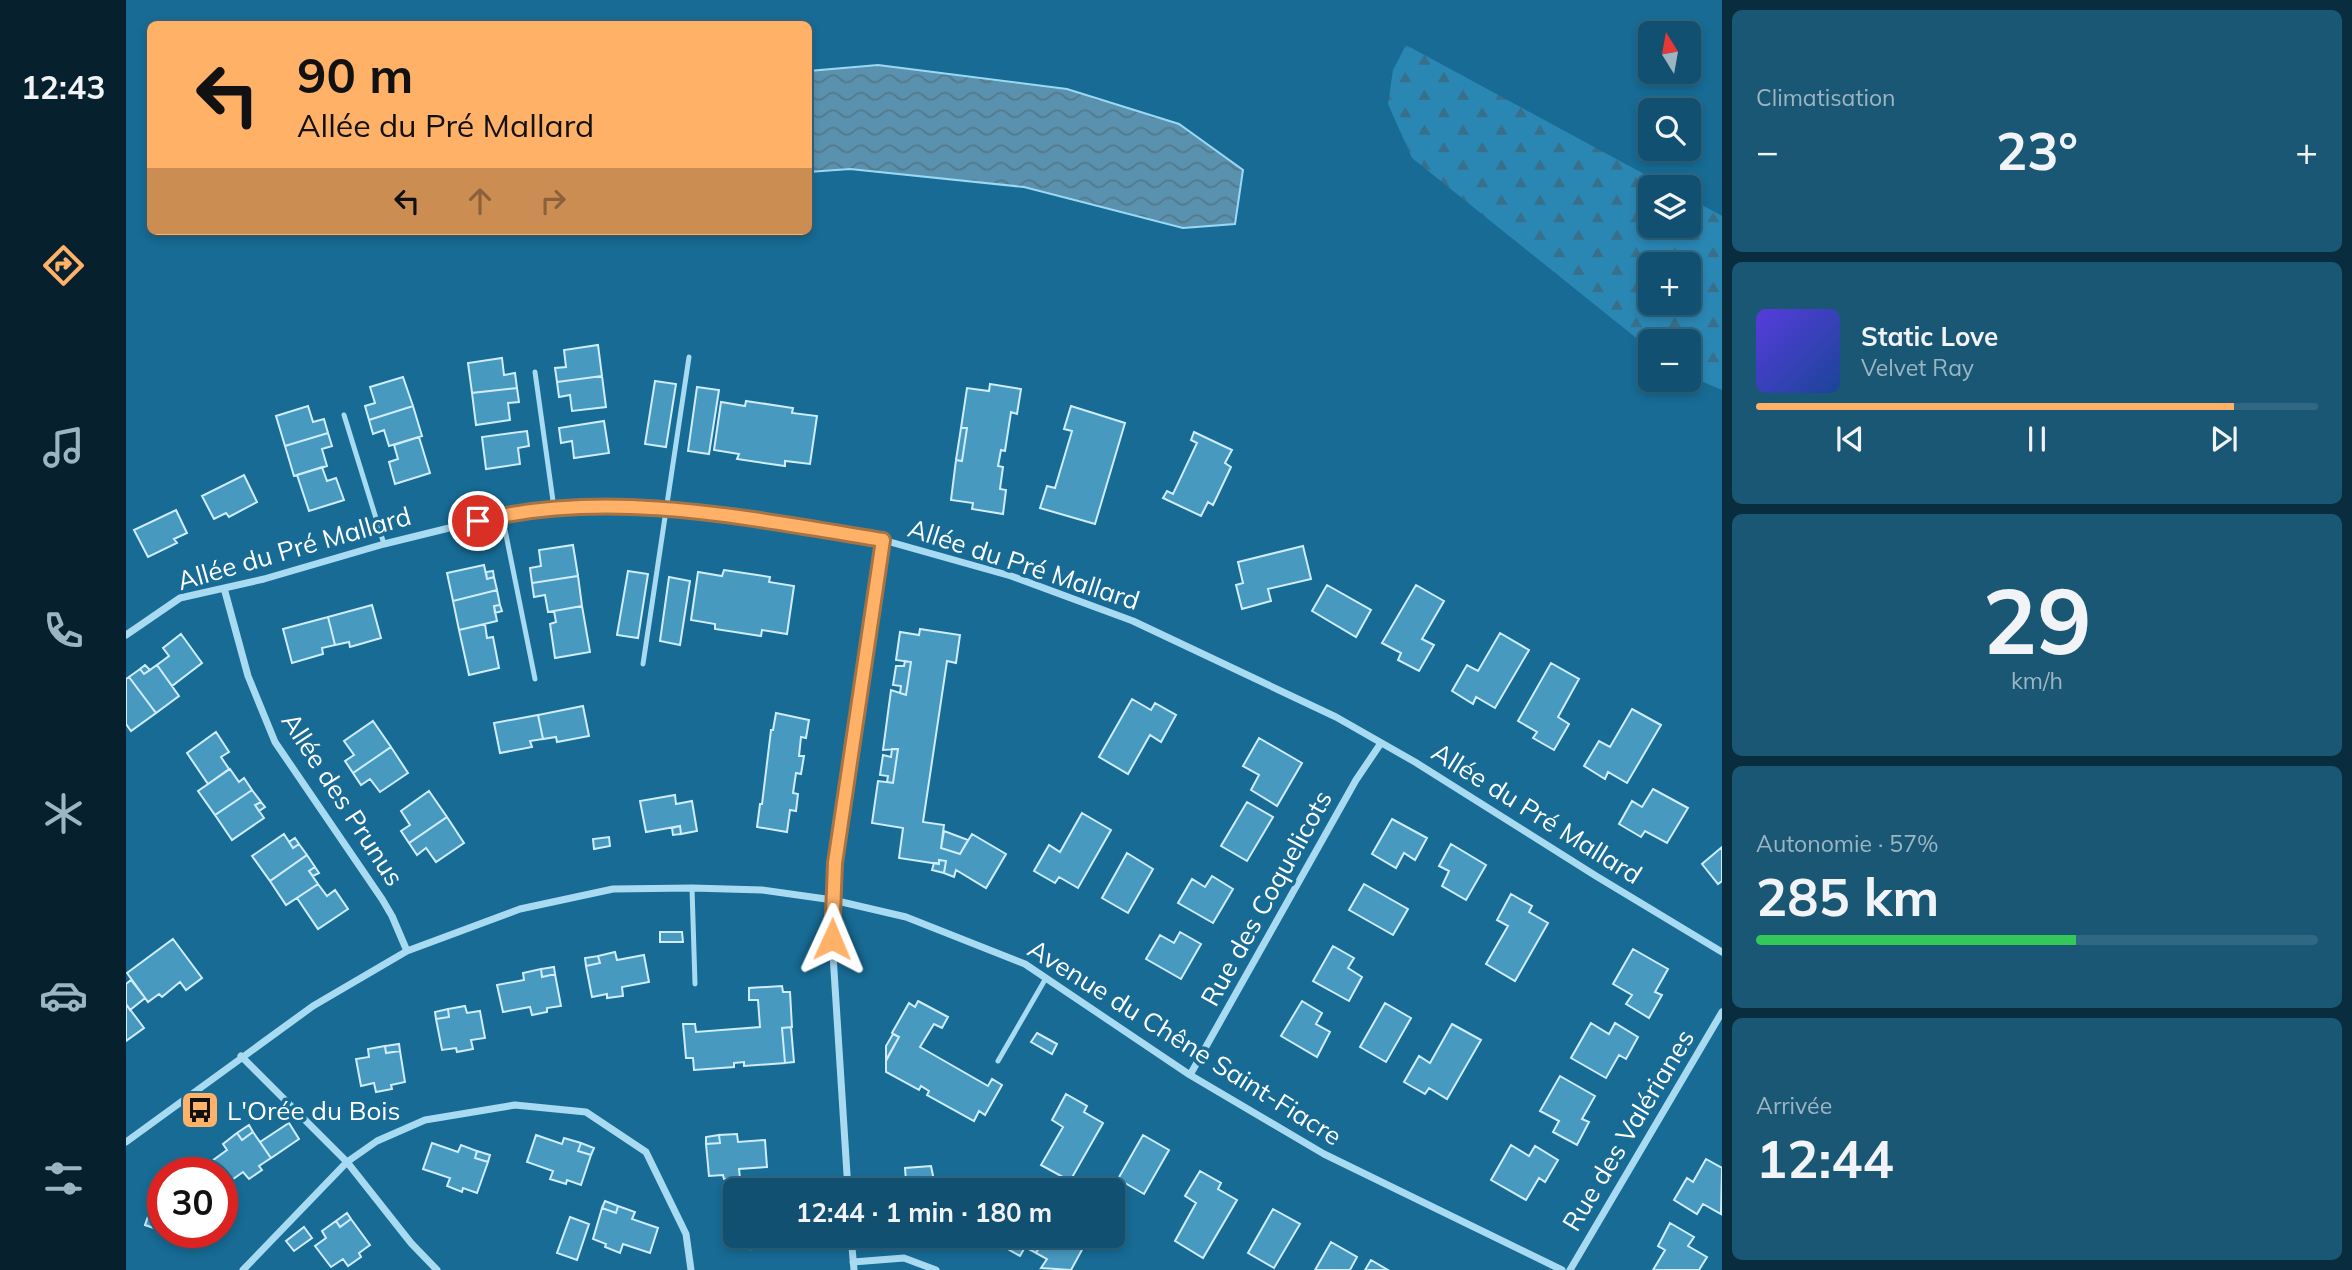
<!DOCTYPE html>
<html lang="fr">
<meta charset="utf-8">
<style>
:root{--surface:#115070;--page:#1a5775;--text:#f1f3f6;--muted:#9cb5c3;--line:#306783;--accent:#ffb168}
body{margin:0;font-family:Mulish,sans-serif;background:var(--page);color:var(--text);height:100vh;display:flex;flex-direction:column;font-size:26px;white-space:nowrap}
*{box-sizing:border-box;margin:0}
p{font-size:23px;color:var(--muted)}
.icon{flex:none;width:38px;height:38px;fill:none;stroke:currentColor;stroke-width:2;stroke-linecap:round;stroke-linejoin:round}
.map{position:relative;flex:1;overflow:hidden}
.side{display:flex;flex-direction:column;gap:10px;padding:10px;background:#092c3e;width:630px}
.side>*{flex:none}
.banner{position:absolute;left:21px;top:21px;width:665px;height:214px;border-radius:10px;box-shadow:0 4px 10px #0003,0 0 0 2px var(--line);background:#ffb168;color:#111;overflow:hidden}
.needle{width:46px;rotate:349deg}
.buttons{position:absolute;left:1512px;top:21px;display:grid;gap:14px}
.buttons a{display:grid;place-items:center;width:63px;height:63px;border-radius:10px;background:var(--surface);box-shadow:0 4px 10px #0003,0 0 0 2px var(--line);font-size:35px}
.speed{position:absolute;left:21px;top:1157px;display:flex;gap:14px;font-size:35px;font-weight:700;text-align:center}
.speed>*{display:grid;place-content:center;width:91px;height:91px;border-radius:50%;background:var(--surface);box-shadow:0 4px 10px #0003,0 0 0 2px var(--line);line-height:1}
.speed .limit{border:10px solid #d22;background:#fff;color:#111}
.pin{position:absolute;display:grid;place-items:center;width:60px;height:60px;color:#fff;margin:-30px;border:4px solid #fff;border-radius:50%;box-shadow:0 2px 7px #0007}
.me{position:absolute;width:77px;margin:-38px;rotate:1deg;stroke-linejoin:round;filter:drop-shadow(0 0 5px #0008)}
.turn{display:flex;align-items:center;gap:24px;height:147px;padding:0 35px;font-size:32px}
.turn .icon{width:91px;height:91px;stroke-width:2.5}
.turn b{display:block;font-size:49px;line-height:60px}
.lanes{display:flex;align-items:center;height:66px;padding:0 35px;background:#0003;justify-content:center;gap:35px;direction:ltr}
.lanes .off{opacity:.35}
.big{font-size:52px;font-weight:700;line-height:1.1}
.side .tile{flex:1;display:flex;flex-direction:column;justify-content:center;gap:10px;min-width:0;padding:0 24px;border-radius:10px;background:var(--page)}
.side .dial{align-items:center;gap:0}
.dial b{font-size:91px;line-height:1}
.song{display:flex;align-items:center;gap:21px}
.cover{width:84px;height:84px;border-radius:10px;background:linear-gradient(135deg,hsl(250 70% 55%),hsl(220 70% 35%))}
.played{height:7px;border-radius:4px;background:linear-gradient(90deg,var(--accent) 85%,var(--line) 85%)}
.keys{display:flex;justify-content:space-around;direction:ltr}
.heat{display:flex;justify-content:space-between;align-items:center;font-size:38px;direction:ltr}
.charge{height:10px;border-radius:5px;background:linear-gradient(90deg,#34c759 57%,var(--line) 0)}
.trip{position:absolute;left:597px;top:1178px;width:402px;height:70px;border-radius:10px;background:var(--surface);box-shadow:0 4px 10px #0003,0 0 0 2px var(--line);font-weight:700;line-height:70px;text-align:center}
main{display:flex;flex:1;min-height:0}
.tabs{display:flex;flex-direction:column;width:126px;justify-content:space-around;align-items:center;background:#07202d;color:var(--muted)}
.tabs .icon{width:49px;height:49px}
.tabs .on{color:var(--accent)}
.tabs b{font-size:32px;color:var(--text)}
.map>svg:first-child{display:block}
.forest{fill:url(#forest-firs);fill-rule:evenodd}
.water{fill:url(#water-waves);stroke:#9ad8f4;stroke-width:2}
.building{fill:#4899c0;stroke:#cfedfc;stroke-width:2}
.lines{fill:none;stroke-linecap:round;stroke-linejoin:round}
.lane{stroke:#a8daf1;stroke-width:5}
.street{stroke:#a8daf1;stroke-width:7}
.route-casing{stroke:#a67344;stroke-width:18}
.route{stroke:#ffb168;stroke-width:12}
.labels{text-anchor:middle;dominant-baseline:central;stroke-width:7;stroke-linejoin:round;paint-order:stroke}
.street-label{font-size:26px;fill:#fff;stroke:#176b95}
.poi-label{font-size:26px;fill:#fff;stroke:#176b95;text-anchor:start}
</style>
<main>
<nav class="tabs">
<b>12:43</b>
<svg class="icon on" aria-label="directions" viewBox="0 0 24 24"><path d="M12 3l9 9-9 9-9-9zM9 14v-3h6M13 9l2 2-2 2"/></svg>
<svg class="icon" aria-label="music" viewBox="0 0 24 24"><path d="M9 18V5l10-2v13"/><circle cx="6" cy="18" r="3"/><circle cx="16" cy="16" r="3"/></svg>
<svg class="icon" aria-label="phone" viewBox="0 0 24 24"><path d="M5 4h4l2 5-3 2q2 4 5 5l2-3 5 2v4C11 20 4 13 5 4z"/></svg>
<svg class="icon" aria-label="climate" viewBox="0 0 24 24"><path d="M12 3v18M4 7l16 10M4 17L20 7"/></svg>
<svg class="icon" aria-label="car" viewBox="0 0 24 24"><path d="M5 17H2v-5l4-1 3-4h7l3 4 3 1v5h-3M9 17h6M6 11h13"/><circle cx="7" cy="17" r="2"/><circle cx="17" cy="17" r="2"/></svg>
<svg class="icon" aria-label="filters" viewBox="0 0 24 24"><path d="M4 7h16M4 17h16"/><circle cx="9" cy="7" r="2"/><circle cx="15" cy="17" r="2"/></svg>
</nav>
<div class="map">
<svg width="1596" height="1270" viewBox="0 0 1596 1270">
<defs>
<pattern id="forest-firs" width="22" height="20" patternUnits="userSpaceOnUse" patternTransform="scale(1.75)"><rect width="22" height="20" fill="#2a87b4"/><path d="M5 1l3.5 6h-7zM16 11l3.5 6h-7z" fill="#386f8a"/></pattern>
<pattern id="water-waves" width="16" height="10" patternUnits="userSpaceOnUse" patternTransform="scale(1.75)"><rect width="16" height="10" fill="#5991ae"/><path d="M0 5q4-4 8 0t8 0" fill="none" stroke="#54798c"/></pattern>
</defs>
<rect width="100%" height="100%" fill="#176b95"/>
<path class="forest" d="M1280,45l262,142h-18v39h39v-28l33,18v174l-33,-14v-35h-39v8l-238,-191 -24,-54 5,-34zM1524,264h39v39h-39z"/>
<path class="water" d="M752,65l189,24 112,35 64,46 -8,54 -52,4 -159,-41 -174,-18 -41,3v-101z"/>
<path class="building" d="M472,345l4,31 -45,6 -2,-14 11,-1 -2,-17z
M376,358l2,17 11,-2 2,15 -45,5 -4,-30z
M476,376l4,31 -34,4 -2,-16 -11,2 -2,-15z
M277,377l10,29 -44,14 -4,-14 10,-3 -5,-16z
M529,381l21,3 -10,63 -21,-3z
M864,384l31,5 -4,25 -6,-2 -6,39 -4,-1 -3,16 5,1 -3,22 6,1 -3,24 -31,-5 1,-6 -22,-3 5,-40 6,1 5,-33h-6l6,-40 22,3z
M571,387l22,3 -10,64 -21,-3z
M391,388l2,14 -11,1 2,17 -34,5 -4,-32z
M620,401l47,7 -1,5 25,3 -7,48 -25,-3v5l-48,-7 2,-5 -25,-4 7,-48 24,4z
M182,406l5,16 11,-3 4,14 -43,13 -9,-30z
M287,406l9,30 -33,10 -5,-16 -11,4 -4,-14z
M945,406l54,17 -30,101 -55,-16 7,-22 8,2 17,-57 -8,-2z
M478,421l5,32 -35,5 -2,-17 -11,2 -2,-15z
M835,428h6l-5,33 -6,-1z
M401,431l2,15 -11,2 2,16 -34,5 -4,-32z
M1068,432l38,18 -7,13 6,4 -18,38 -5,-3 -7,14 -38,-18 4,-7 6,3 24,-51 -6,-3z
M202,433l4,13 -10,3 5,17 -33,10 -9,-30z
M293,437l11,36 -35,11 -6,-22 9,-3 -4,-14z
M196,467l5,14 9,-3 8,22 -35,11 -12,-36z
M118,475l13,27 -28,15 -3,-4 -12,6 -12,-23z
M50,510l11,23 -13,6 3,4 -29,14 -14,-27z
M447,545l5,31 -46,7 -2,-15 11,-2 -2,-16z
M1177,546l8,33 -43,10 3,12 -29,8 -6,-24 7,-2 -5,-21z
M358,565l3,14 7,-2 3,13 -44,11 -6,-28z
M598,570l46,7 -1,5 25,4 -7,48 -25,-4 -1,6 -46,-7v-5l-24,-4 7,-48 24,4z
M367,571l1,6 -7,2 -1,-7z
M502,571l20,3 -10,64 -21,-3z
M452,576l4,30 -34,6 -3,-17 -11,2 -2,-14z
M543,577l21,4 -10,64 -20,-4z
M1201,585l44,25 -15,27 -44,-26z
M1290,585l28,16 -22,38 12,6 -15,26 -21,-11 3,-7 -19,-10z
M371,590l3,15 -6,1 3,15 -38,9 -6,-29z
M246,605l9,33 -31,9 -1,-5 -14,3 -7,-28z
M374,605l2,6 -7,2 -1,-7z
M456,606l8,46 -35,6 -5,-34 6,-2 -2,-11z
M202,617l7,28 -13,3 1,6 -31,9 -9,-34z
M359,624l2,14 6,-1 6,31 -30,7 -10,-45z
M794,629l40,6 -4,28 -9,-2 -24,161 21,3 -3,23 19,6 12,-20 34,20 -20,34 -30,-18 -2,7 -10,-4 2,-12 -7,-1v4l-40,-6 4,-30 -31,-5 6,-42 15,2 5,-34 -15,1 8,-60 15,5 5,-33 -15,-2 4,-28 19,3z
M1374,633l29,17 -34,58 -19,-11 -3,7 -21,-13 15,-26 11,6z
M55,634l21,29 -30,23 -15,-21 12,-9 -6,-8z
M779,661l6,1 -5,33 -6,-2 1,-7 -8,-1 3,-19h8z
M1425,663l28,16 -21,38 11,7 -15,26 -21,-12 4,-6 -19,-11z
M19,665l5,5 -6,4 -4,-5z
M31,665l22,31 -23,17 -27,-36 11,-8 4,5z
M3,677l27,36 -25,18 -5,-7v-45z
M1006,699l19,11 4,-7 21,12 -15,27 -11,-7 -22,39 -29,-17z
M457,706l6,30 -32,6 -1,-5 -13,2 -5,-24z
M1506,709l29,16 -34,58 -19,-11 -3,7 -21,-13 15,-25 11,6z
M650,713l33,7 -3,18 -5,-1 -2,19h5l-3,18 -5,-1 -3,20 5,1 -2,17 -6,-1 -3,22 -30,-5 3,-23h2l9,-74h2z
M412,715l5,24 -13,2 2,6 -32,6 -6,-30z
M247,721l18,26 -38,26 -8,-12 9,-6 -10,-14z
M90,732l13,20 -8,5 8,12 -21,15 -21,-31z
M1133,738l43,25 -25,43 -26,-16 8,-15 -16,-9z
M265,747l17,26 -28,19 -10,-13 -9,6 -8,-12z
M766,749h6l-5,34 -6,-1 1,-6 -8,-1 3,-20 8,2z
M104,769l9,13 5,-4 8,12 -37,25 -17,-24z
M1527,789l35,19 -21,35 -22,-12 -4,6 -22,-13 13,-23 10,6z
M126,790l9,12 -6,3 9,13 -32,22 -17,-25z
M303,791l18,26 -38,26 -8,-12 9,-6 -9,-14z
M549,795l1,9 16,-3 5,30 -16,3 -1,-8 -34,6 -6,-31z
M135,802l4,5 -6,4 -4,-6z
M1121,802l26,15 -26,44 -26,-15z
M956,813l29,17 -33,58 -19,-11 -4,6 -21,-12 15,-26 11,7z
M321,817l17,26 -28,19 -10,-14 -9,7 -8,-12z
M1266,819l35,19 -12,22 -11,-7 -8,15 -24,-14z
M554,826l1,8 -8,1 -1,-7z
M818,831l24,9 -8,14 -19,-6z
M158,834l9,14 6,-4 8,11 -37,26 -18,-25z
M483,837l1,9 -16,3 -1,-10z
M169,838l4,6 -6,4 -4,-6z
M1325,844l35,21 -20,35 -24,-14 7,-15 -10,-5z
M1596,847v34l-4,3 -16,-20z
M1001,853l26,16 -25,44 -26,-15z
M181,855l8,12 -6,4 9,13 -32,21 -16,-24z
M813,860l7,1 -2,12 -12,-3 2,-7 5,1z
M189,867l4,6 -6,3 -4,-5z
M1086,876l21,13 -20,34 -35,-20 14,-24 13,8z
M192,884l9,12 8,-6 13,19 -30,20 -21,-31z
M1238,884l44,25 -15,26 -44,-25z
M1385,894l21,12 -3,6 19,11 -33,58 -29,-17 22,-38 -11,-6z
M534,932h22l1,10h-23z
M1054,932l21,12 -20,35 -35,-20 14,-24 14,8z
M47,939l29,39 -16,12 -6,-8 -18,15 -3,-3 -11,8 -21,-29z
M1207,946l21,12 -6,10 14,9 -13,24 -36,-20z
M1507,949l35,20 -13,23 7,3 -13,23 -23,-14 6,-9 -19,-11z
M489,952l2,8 27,-5 5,27 -27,5 1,9 -16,2v-4l-15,3 -6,-31 14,-3 -2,-7z
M472,956l2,7 -14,3 -1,-8z
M428,967l1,7 -13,3 -1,-8z
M415,969l1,8 13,-3 6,32 -14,2v4l-15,3 -2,-8 -27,5 -6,-27 27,-5 -1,-7z
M5,980l14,18 -15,12 -4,-6v-20z
M656,986l1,6h7l2,35 -10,1 3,35 -41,3v-4l-10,1v4l-40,3 -1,-12h-7l-3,-34h12l1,8 64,-5 -2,-27h-9v-12z
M792,1001l30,16 -6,11 -8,-4 -14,23 68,39 4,-7 10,6 -17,30 -6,-4 -5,10 -47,-26 2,-4 -8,-5 -2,4 -33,-18v-11l13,-24 -7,-4 17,-30 6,4z
M1176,1001l20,12 -6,11 14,8 -13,25 -36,-21z
M1259,1003l26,15 -25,44 -26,-15z
M0,1004l18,24 -18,13z
M339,1006l2,7 13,-2 5,27 -14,2 2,9 -16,3 -1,-4 -14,2 -6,-31 13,-2 -1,-8z
M322,1009l1,8 -13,2 -1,-7z
M1465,1023l18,11 6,-11 23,14 -12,22 -7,-4 -13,23 -35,-20z
M1326,1024l29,16 -34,59 -18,-11 -4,6 -21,-12 15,-26 11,7z
M665,1027l3,35 -9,1 -3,-35z
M911,1033l20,11 -5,10 -21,-12z
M767,1034l6,3 -13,23v-14z
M273,1044l1,7 -14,2 -1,-7z
M259,1046l1,7 14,-2 5,31 -14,3 1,4 -16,3 -2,-9 -13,3 -5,-27 13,-2 -1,-8z
M1434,1076l35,20 -13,23 7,3 -12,23 -24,-13 6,-11 -19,-10z
M940,1094l21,12 -3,6 19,11 -33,58 -29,-16 22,-38 -11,-7z
M163,1123l10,16 -28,19 -11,-16z
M123,1125l4,7 -11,8 -5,-7z
M127,1132l18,26 -12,8 3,4 -13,9 -6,-7 -21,15v-15h-12l-5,-6 22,-16 -4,-6 14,-11 5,7z
M611,1134l1,8 27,-2 2,27 -28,2 1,9 -16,1 -1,-4 -14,1 -3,-32 14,-1 -1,-8z
M410,1135l26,9 2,-6 17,5 -3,8 13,4 -10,30 -14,-5 -1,4 -16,-5 3,-8 -26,-9z
M593,1135l1,8 -14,1v-7z
M1017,1135l26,15 -25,44 -26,-15z
M306,1143l26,9 3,-7 16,6 -2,7 13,4 -11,31 -14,-5 -1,4 -15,-6 3,-8 -27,-9z
M455,1143l13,5 -3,7 -13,-4z
M1385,1145l18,11 6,-10 23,14 -13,22 -6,-4 -13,22 -35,-20z
M351,1151l13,4 -2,7 -13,-4z
M1580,1159l16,9 -1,46 -18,-10 -6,10 -23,-14 13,-22 6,4z
M805,1166l5,24h-39l-1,-9h10l-1,-13z
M1074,1171l21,12 -3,6 19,11 -34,58 -28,-17 21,-38 -11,-7z
M28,1199l9,3v29l-18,-6z
M479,1201l13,5 -2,7 -14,-5z
M492,1206l17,6 -3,7 26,9 -8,25 -27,-9 -3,9 -15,-6 1,-3 -13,-5 9,-31 14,5z
M1147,1209l27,15 -26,44 -26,-15z
M221,1213l4,6 -11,8 -4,-6z
M444,1217l19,7 -12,36 -20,-7z
M225,1219l19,26 -11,8 2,4 -13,9 -5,-7 -12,8 -16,-21 11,-8 -4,-7 14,-10 4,6z
M1544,1223l24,14 -6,9 19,11 -8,13h-46l12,-20 -7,-4z
M178,1227l8,11 -18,13 -8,-10z
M40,1232h38l-5,16 -14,-4 -1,4 -15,-6 3,-8z
M610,1236h44l1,2 -15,1 1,8 -16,2v-5l-14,2z
M876,1236h44l-10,17 -11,-6 -5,9 -23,-13z
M920,1236h16l21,12 -12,22 -30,-2 6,-9 -11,-6z
M1205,1242l26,15 -7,13h-35z
M1245,1260l17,10h-23z"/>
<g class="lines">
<path class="lane" d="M409,372l19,136
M218,415l40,129
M376,515l33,164
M517,664l46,-307
M566,888l3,96
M872,1061l48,-83"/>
<path class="street" d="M98,588l24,88 27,66 107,157 10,17 15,35
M0,635l54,-37 84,-19 120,-35 118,-29 52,-7 113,1 88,8 128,23 128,36 122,45 203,96 79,45 181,114 126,76
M115,1056l106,106 64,81 26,27
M1064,1075l166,-295 25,-37
M0,1142l187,-136 94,-55 113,-42 93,-20 79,-1 70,2 71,10 73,17 119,47 165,111 134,79 238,116
M722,1190l-16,-251 3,-76 48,-323
M725,1236l3,34
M727,1262l51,-4 32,12
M117,1270l104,-108 30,-21 48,-21 90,-15 71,7 60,40 40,82 5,36
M1444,1270l152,-258"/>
</g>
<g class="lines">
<defs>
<path id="route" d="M352,521c132,-33 274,-2 405,19l-48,323 -3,76"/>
</defs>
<use href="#route" class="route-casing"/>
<use href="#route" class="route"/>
</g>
<defs>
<symbol id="bus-square" viewBox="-11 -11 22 22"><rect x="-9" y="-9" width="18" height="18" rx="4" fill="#ffb168" stroke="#176b95"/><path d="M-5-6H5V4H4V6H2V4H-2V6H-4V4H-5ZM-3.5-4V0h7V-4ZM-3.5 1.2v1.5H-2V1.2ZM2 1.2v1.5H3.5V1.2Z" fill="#111"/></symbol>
</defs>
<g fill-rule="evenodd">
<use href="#bus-square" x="52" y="1088" width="44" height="44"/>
</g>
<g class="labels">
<g class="street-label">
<text transform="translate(168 548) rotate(-16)">Allée du Pré Mallard</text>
<text transform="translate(898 564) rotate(18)">Allée du Pré Mallard</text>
<text transform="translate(217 799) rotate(57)">Allée des Prunus</text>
<text transform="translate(1411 813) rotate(32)">Allée du Pré Mallard</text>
<text transform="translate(1140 898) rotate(-61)">Rue des Coquelicots</text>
<text transform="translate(1059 1042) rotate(32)">Avenue du Chêne Saint-Fiacre</text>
<text transform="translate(1502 1130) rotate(-59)">Rue des Valérianes</text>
</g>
<g class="poi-label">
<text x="101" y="1110">L'Orée du Bois</text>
</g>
</g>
</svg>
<div class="buttons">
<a><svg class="needle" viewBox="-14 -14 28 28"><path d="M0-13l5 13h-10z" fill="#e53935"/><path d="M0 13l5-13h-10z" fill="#9cb5c3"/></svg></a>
<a><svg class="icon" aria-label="search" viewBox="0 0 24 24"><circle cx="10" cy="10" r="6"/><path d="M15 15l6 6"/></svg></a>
<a><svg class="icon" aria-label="layers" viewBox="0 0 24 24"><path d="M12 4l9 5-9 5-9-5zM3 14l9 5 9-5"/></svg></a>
<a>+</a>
<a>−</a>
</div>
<div class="speed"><div class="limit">30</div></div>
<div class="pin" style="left:352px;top:521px;background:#d93025"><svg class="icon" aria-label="arrive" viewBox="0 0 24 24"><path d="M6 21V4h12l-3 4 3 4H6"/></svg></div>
<svg class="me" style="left:706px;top:939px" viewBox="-20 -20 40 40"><path d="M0-17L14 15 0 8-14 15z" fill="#ffb168" stroke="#fff" stroke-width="4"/></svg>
<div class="trip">12:44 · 1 min · 180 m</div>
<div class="banner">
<div class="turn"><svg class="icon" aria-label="left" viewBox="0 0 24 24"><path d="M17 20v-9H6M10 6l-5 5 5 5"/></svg><div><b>90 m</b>Allée du Pré Mallard</div></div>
<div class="lanes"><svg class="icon" aria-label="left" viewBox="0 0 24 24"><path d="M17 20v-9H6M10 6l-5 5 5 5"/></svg><svg class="icon off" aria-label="ahead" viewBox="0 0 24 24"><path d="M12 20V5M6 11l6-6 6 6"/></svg><svg class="icon off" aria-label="right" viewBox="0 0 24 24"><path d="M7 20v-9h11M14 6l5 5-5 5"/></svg></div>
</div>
</div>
<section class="side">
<div class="tile"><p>Climatisation</p>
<div class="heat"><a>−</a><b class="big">23°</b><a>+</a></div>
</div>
<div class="tile">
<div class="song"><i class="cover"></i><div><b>Static Love</b><p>Velvet Ray</p></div></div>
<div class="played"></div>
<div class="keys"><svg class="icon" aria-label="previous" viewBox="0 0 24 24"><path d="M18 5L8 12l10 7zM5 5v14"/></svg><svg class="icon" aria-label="pause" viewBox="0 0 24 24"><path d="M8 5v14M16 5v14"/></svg><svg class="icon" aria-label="next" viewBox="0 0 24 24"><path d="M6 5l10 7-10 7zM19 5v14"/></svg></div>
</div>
<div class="tile dial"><b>29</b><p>km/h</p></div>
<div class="tile"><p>Autonomie · 57%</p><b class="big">285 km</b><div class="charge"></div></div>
<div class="tile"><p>Arrivée</p><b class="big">12:44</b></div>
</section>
</main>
